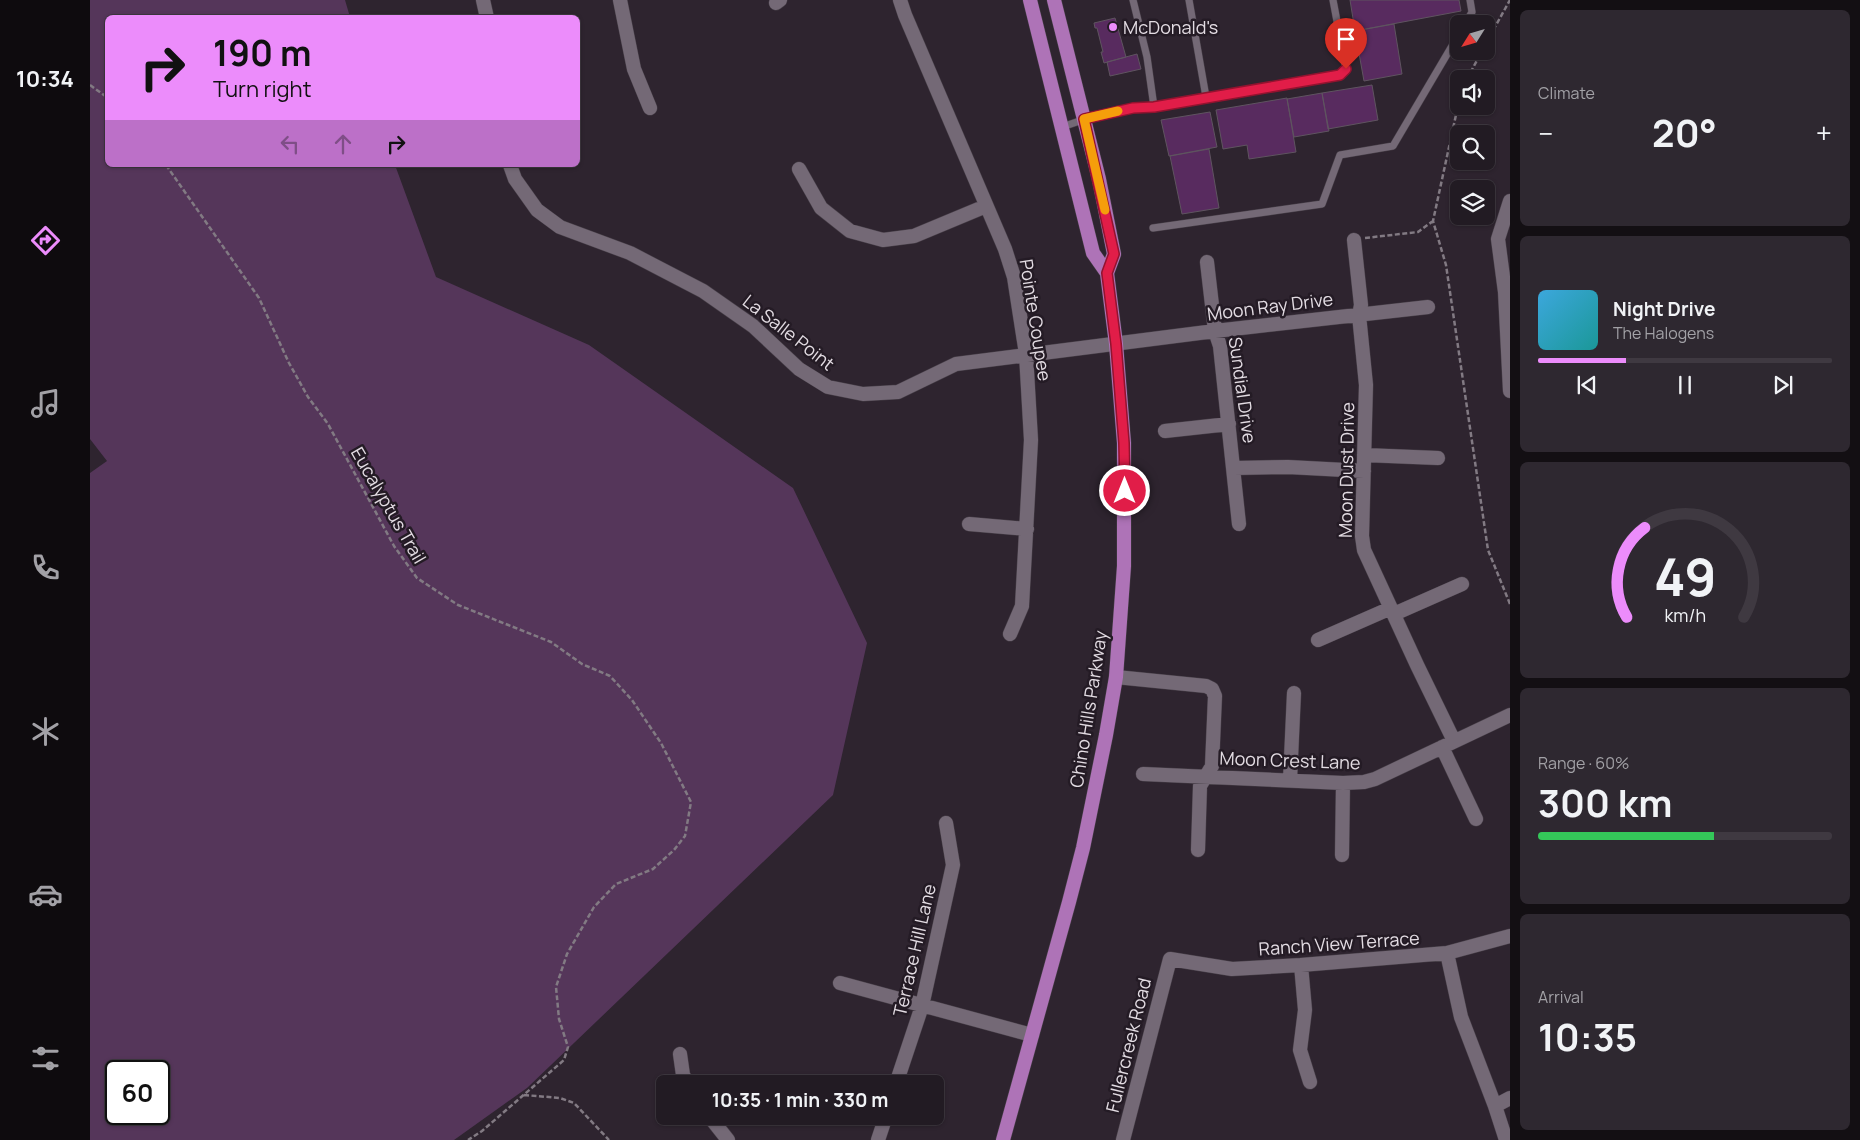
<!DOCTYPE html>
<meta charset="utf-8">
<style>
:root{--surface:#221b23;--page:#2e2830;--text:#f1f3f6;--muted:#a2a1a6;--line:#3f3941;--accent:#ec8cfb}
body{margin:0;font-family:Manrope,sans-serif;background:var(--page);color:var(--text);height:100vh;display:flex;flex-direction:column;font-size:19px;white-space:nowrap}
*{box-sizing:border-box;margin:0}
p{font-size:16px;color:var(--muted)}
.icon{flex:none;width:28px;height:28px;fill:none;stroke:currentColor;stroke-width:2;stroke-linecap:round;stroke-linejoin:round}
.map{position:relative;flex:1;overflow:hidden}
.sheet{display:flex;flex-direction:column;gap:10px;padding:10px;background:#130f13;width:350px}
.sheet>*{flex:none}
.top-card{position:absolute;left:15px;top:15px;width:475px;height:152px;border-radius:8px;box-shadow:0 1px 4px #0004,0 0 0 1px var(--line);background:#ec8cfb;color:#111;overflow:hidden}
.needle{width:32px;rotate:233deg}
.buttons{position:absolute;left:1360px;top:15px;display:grid;gap:10px}
.buttons a{display:grid;place-items:center;width:45px;height:45px;border-radius:8px;background:var(--surface);box-shadow:0 1px 4px #0004,0 0 0 1px var(--line);font-size:25px}
.speed{position:absolute;left:15px;top:1060px;display:flex;gap:10px;font-size:25px;font-weight:700;text-align:center}
.speed>*{display:grid;place-content:center;width:65px;height:65px;border-radius:50%;background:var(--surface);box-shadow:0 1px 4px #0004,0 0 0 1px var(--line);line-height:1}
.speed .limit{border:2px solid #111;border-radius:8px;background:#fff;color:#111}
.pin{position:absolute;display:grid;place-items:center;width:42px;height:42px;color:#fff;margin:-51px -21px;border-radius:50% 50% 50% 0;rotate:-45deg;box-shadow:0 0 5px #0007}
.pin .icon{rotate:45deg}
.me{position:absolute;width:55px;margin:-28px;rotate:0deg;stroke-linejoin:round;filter:drop-shadow(0 0 4px #0008)}
.turn{display:flex;align-items:center;gap:18px;height:105px;padding:0 25px;font-size:22px}
.turn .icon{width:65px;height:65px;stroke-width:2.5}
.turn b{display:block;font-size:35px;line-height:42px}
.lanes{display:flex;align-items:center;height:48px;padding:0 25px;background:#0003;justify-content:center;gap:25px;direction:ltr}
.lanes .off{opacity:.35}
.big{font-size:38px;font-weight:700;line-height:1.1}
.sheet .widget{flex:1;display:flex;flex-direction:column;justify-content:center;gap:8px;min-width:0;padding:0 18px;border-radius:8px;background:var(--page)}
.sheet .dial{align-items:center;gap:0}
.dial svg{height:130px;overflow:visible;fill:none;stroke:var(--line);stroke-width:7;stroke-linecap:round;text-anchor:middle}
.dial text{fill:var(--text);stroke:none}
.song{display:flex;align-items:center;gap:15px}
.cover{width:60px;height:60px;border-radius:8px;background:linear-gradient(135deg,hsl(200 70% 55%),hsl(180 70% 35%))}
.played{height:5px;border-radius:2px;background:linear-gradient(90deg,var(--accent) 30%,var(--line) 30%)}
.keys{display:flex;justify-content:space-around;direction:ltr}
.heat{display:flex;justify-content:space-between;align-items:center;font-size:28px;direction:ltr}
.charge{height:8px;border-radius:4px;background:linear-gradient(90deg,#34c759 60%,var(--line) 0)}
.trip{position:absolute;left:566px;top:1075px;width:288px;height:50px;border-radius:8px;background:var(--surface);box-shadow:0 1px 4px #0004,0 0 0 1px var(--line);font-weight:700;line-height:50px;text-align:center}
main{display:flex;flex:1;min-height:0}
.dock{display:flex;flex-direction:column;width:90px;justify-content:space-around;align-items:center;background:#0e0b0e;color:var(--muted)}
.dock .icon{width:35px;height:35px}
.dock .current{color:var(--accent)}
.dock b{font-size:22px;color:var(--text)}
.map>svg:first-child{display:block}
.green{fill:#55365a;fill-rule:evenodd}
.building{fill:#582b5f;stroke:#5f5460}
.lines{fill:none;stroke-linecap:round;stroke-linejoin:round}
.service-casing{stroke:#473f48;stroke-width:8}
.minor-casing{stroke:#473f48;stroke-width:15}
.primary-casing{stroke:#473f48;stroke-width:15}
.path{stroke:#827a83;stroke-width:2.5;stroke-dasharray:5 2.5;stroke-linecap:butt}
.service{stroke:#746976;stroke-width:7}
.minor{stroke:#746976;stroke-width:14}
.primary{stroke:#ae73b7;stroke-width:14}
.route-casing{stroke:#92132f;stroke-width:12}
.route{stroke:#e11d48;stroke-width:9}
.slow{stroke:#f59e0b;stroke-width:9}
.poi-dot{fill:#ec8cfb;stroke:#241b25;stroke-width:2}
.labels{text-anchor:middle;dominant-baseline:central;stroke-width:5;stroke-linejoin:round;paint-order:stroke}
.poi-label{font-size:18px;fill:#e3dce3;stroke:#241b25;text-anchor:start}
.street-label{font-size:18px;fill:#e3dce3;stroke:#241b25}
</style>
<main>
<nav class="dock">
<b>10:34</b>
<svg class="icon current" aria-label="directions" viewBox="0 0 24 24"><path d="M12 3l9 9-9 9-9-9zM9 14v-3h6M13 9l2 2-2 2"/></svg>
<svg class="icon" aria-label="music" viewBox="0 0 24 24"><path d="M9 18V5l10-2v13"/><circle cx="6" cy="18" r="3"/><circle cx="16" cy="16" r="3"/></svg>
<svg class="icon" aria-label="phone" viewBox="0 0 24 24"><path d="M5 4h4l2 5-3 2q2 4 5 5l2-3 5 2v4C11 20 4 13 5 4z"/></svg>
<svg class="icon" aria-label="climate" viewBox="0 0 24 24"><path d="M12 3v18M4 7l16 10M4 17L20 7"/></svg>
<svg class="icon" aria-label="car" viewBox="0 0 24 24"><path d="M5 17H2v-5l4-1 3-4h7l3 4 3 1v5h-3M9 17h6M6 11h13"/><circle cx="7" cy="17" r="2"/><circle cx="17" cy="17" r="2"/></svg>
<svg class="icon" aria-label="filters" viewBox="0 0 24 24"><path d="M4 7h16M4 17h16"/><circle cx="9" cy="7" r="2"/><circle cx="15" cy="17" r="2"/></svg>
</nav>
<div class="map">
<svg width="1420" height="1140" viewBox="0 0 1420 1140">
<rect width="100%" height="100%" fill="#2e242f"/>
<path class="green" d="M0,0h255l5,17 -242,1v147h287l41,112 153,68 204,143 74,155 -34,152 -306,293 -73,52h-364v-667l17,-12 -17,-22zM26,1071h43v43h-43z"/>
<path class="building" d="M1260,0h109l2,11 -106,20z
M1025,18l11,39 -22,6 -3,-11h2l-6,-24h-2l-1,-5z
M1304,24l8,50 -38,7 -9,-50z
M1047,54l4,15 -31,7 -3,-14z
M1282,85l6,35 -50,9 -6,-36z
M1232,93l7,38 -35,6 -7,-38z
M1197,98l9,54 -47,7 -2,-14 -24,4 -7,-39z
M1120,112l7,35 -48,9 -8,-36z
M1119,149l10,59 -37,6 -12,-58z"/>
<g class="lines">
<defs>
<path id="service" d="M1043,0l14,57 7,50
M1099,0l17,97
M1375,24l7,-12 -2,-12
M972,127c29,-11 60,-18 92,-20l186,-32 6,-6 -13,-69
M1063,228l169,-24 18,-49 53,-9 66,-112"/>
<path id="minor" d="M393,0l4,18
M530,0l14,69 16,39
M810,0l5,15 100,234 9,28 12,77 5,86 -9,166 -12,28
M686,3l4,-3
M420,165l5,14 22,31 23,17 70,26 73,38 50,35 46,43 29,18 35,7 35,-2 58,-28 259,-33 213,-24
M709,169l22,39 29,23 33,9 31,-4 72,-30
M1420,201l-12,38 7,53 5,99
M1264,240l7,65 -2,10 7,70 -4,151 2,14 53,115 37,76
M1117,262l8,69 5,15 19,178
M1075,431l64,-7
M1274,455l74,3
M1144,468l54,-1 76,4
M879,524l58,5
M1304,614l68,-30
M1228,640l73,-32
M1026,677l90,9 6,3 3,7 -3,70 -12,20 -2,64
M1352,747l34,72
M1053,774l200,9 21,-1 11,-3 135,-64
M1200,780l4,-87
M1252,855l1,-72
M1357,953l14,64 34,89 11,34
M1211,965l4,45 -5,40 10,32
M750,983l192,52
M590,1054l3,21 5,9
M806,1084l26,-78 31,-141 -7,-42
M1405,1106l15,-8
M619,1116l19,24
M788,1140l8,-24
M1033,1140l47,-181 62,10 69,-4 146,-12 63,-17"/>
<path id="primary" d="M964,0l45,179 15,75 -7,19
M913,1140l66,-238 14,-54 23,-113 10,-58 8,-111v-123l-8,-99 -9,-71 -14,-20 -63,-253"/>
</defs>
<use href="#service" class="service-casing"/>
<use href="#minor" class="minor-casing"/>
<use href="#primary" class="primary-casing"/>
<path class="path" d="M1396,43l24,-43
M1377,79l15,-28
M0,85l18,13
M1369,101l-26,120 13,44 42,285 22,54
M76,165l93,133 30,65 19,34 20,27 66,122 23,32 41,27 93,37 31,22 28,12 22,24 29,43 30,59 -6,34 -11,14 -21,19 -37,15 -22,23 -27,47 -11,33 3,32 9,28 -4,13 -82,71 -14,9
M1275,238l53,-6 15,-11
M434,1095l36,3 14,5 35,37"/>
<use href="#service" class="service"/>
<use href="#minor" class="minor"/>
<use href="#primary" class="primary"/>
</g>
<g class="lines">
<defs>
<path id="route" d="M1035,491l-1,-48 -8,-99 -9,-71 7,-19 -30,-135 49,-11 21,-1 186,-32 6,-6"/>
</defs>
<use href="#route" class="route-casing"/>
<use href="#route" class="route"/>
<path class="slow" d="M1015,210l-21,-91 34,-8"/>
</g>
<circle class="poi-dot" cx="1023" cy="27" r="5"/>
<g class="labels">
<g class="poi-label">
<text x="1033" y="27">McDonald's</text>
</g>
<g class="street-label">
<text transform="translate(1180 306) rotate(-7)">Moon Ray Drive</text>
<text transform="translate(946 320) rotate(81)">Pointe Coupee</text>
<text transform="translate(699 332) rotate(38)">La Salle Point</text>
<text transform="translate(1153 390) rotate(82)">Sundial Drive</text>
<text transform="translate(1256 470) rotate(-89)">Moon Dust Drive</text>
<text transform="translate(299 505) rotate(60)">Eucalyptus Trail</text>
<text transform="translate(998 709) rotate(-81)">Chino Hills Parkway</text>
<text transform="translate(1200 760) rotate(2)">Moon Crest Lane</text>
<text transform="translate(1249 943) rotate(-4)">Ranch View Terrace</text>
<text transform="translate(824 950) rotate(-77)">Terrace Hill Lane</text>
<text transform="translate(1038 1045) rotate(-76)">Fullercreek Road</text>
</g>
</g>
</svg>
<div class="buttons">
<a><svg class="needle" viewBox="-14 -14 28 28"><path d="M0-13l5 13h-10z" fill="#e53935"/><path d="M0 13l5-13h-10z" fill="#a2a1a6"/></svg></a>
<a><svg class="icon" aria-label="sound" viewBox="0 0 24 24"><path d="M4 9h4l5-4v14l-5-4H4zM17 9q2 3 0 6"/></svg></a>
<a><svg class="icon" aria-label="search" viewBox="0 0 24 24"><circle cx="10" cy="10" r="6"/><path d="M15 15l6 6"/></svg></a>
<a><svg class="icon" aria-label="layers" viewBox="0 0 24 24"><path d="M12 4l9 5-9 5-9-5zM3 14l9 5 9-5"/></svg></a>
</div>
<div class="speed"><div class="limit">60</div></div>
<div class="pin" style="left:1256px;top:69px;background:#d93025"><svg class="icon" aria-label="arrive" viewBox="0 0 24 24"><path d="M6 21V4h12l-3 4 3 4H6"/></svg></div>
<svg class="me" style="left:1035px;top:491px" viewBox="-20 -20 40 40"><circle r="17" fill="#e11d48" stroke="#fff" stroke-width="3"/><path d="M0-11L8 9 0 5-8 9z" fill="#fff"/></svg>
<div class="trip">10:35 · 1 min · 330 m</div>
<div class="top-card">
<div class="turn"><svg class="icon" aria-label="right" viewBox="0 0 24 24"><path d="M7 20v-9h11M14 6l5 5-5 5"/></svg><div><b>190 m</b>Turn right</div></div>
<div class="lanes"><svg class="icon off" aria-label="left" viewBox="0 0 24 24"><path d="M17 20v-9H6M10 6l-5 5 5 5"/></svg><svg class="icon off" aria-label="ahead" viewBox="0 0 24 24"><path d="M12 20V5M6 11l6-6 6 6"/></svg><svg class="icon" aria-label="right" viewBox="0 0 24 24"><path d="M7 20v-9h11M14 6l5 5-5 5"/></svg></div>
</div>
</div>
<section class="sheet">
<div class="widget"><p>Climate</p>
<div class="heat"><a>−</a><b class="big">20°</b><a>+</a></div>
</div>
<div class="widget">
<div class="song"><i class="cover"></i><div><b>Night Drive</b><p>The Halogens</p></div></div>
<div class="played"></div>
<div class="keys"><svg class="icon" aria-label="previous" viewBox="0 0 24 24"><path d="M18 5L8 12l10 7zM5 5v14"/></svg><svg class="icon" aria-label="pause" viewBox="0 0 24 24"><path d="M8 5v14M16 5v14"/></svg><svg class="icon" aria-label="next" viewBox="0 0 24 24"><path d="M6 5l10 7-10 7zM19 5v14"/></svg></div>
</div>
<div class="widget dial"><svg viewBox="0 0 100 80">
<path d="M14 69A42 42 0 1 1 86 69"/>
<path d="M14 69A42 42 0 0 1 25 14" stroke="#ec8cfb"/>
<text x="50" y="56" font-size="32" font-weight="700">49</text>
<text x="50" y="72" font-size="11">km/h</text>
</svg></div>
<div class="widget"><p>Range · 60%</p><b class="big">300 km</b><div class="charge"></div></div>
<div class="widget"><p>Arrival</p><b class="big">10:35</b></div>
</section>
</main>
